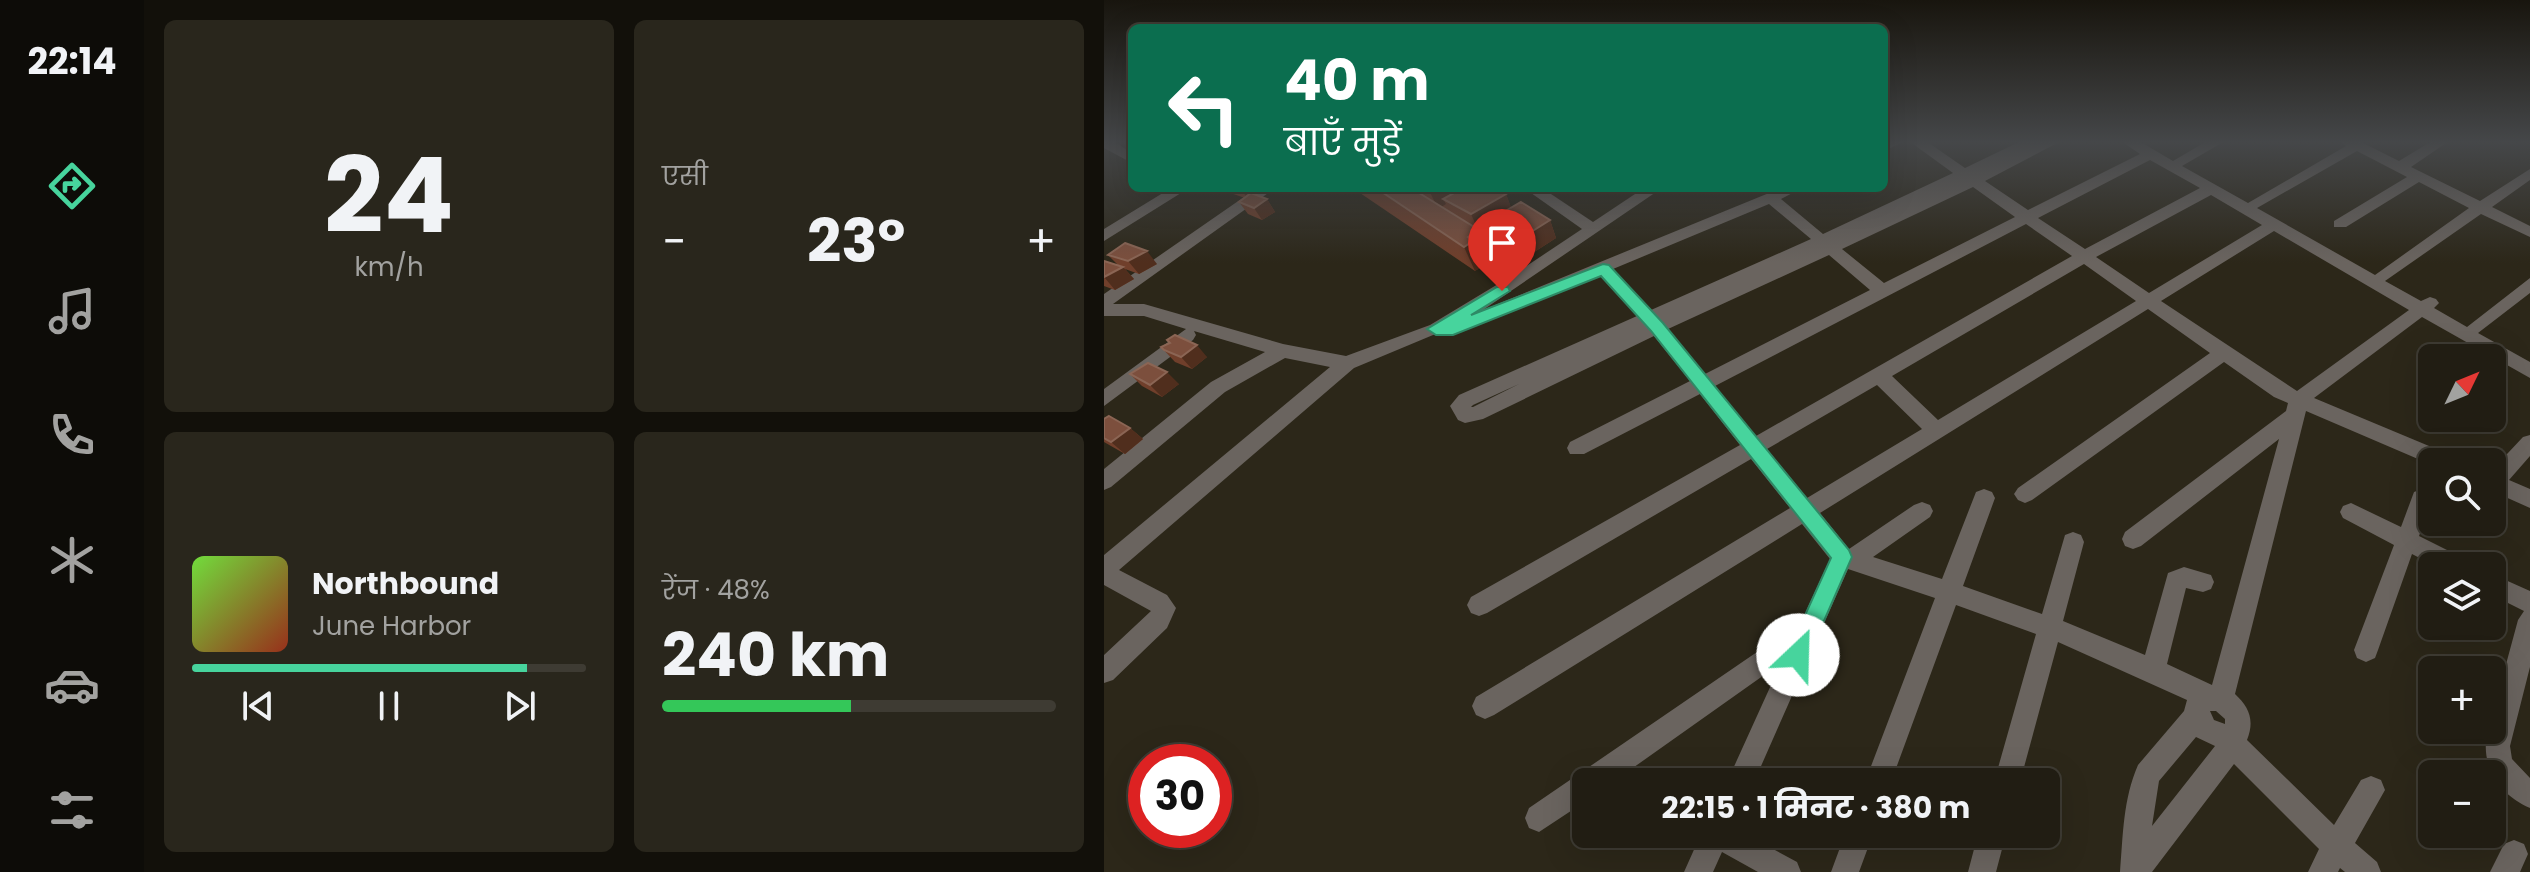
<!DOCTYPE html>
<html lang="hi">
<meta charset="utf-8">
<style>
:root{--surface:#211d13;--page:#29261c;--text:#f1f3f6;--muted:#a2a2a0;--line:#3e3b33;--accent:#47d49d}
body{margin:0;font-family:Poppins,"Noto Sans Devanagari",sans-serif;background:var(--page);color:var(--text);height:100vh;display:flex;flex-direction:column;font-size:30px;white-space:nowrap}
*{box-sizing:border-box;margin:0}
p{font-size:26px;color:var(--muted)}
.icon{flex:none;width:44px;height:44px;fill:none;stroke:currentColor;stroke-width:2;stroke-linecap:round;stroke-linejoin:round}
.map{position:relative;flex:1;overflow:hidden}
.panel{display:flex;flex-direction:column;gap:20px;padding:20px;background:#12100a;width:960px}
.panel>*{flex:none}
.banner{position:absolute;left:24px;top:24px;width:760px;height:168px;border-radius:12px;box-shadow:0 8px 32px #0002,0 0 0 2px var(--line);background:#0b6e4f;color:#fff;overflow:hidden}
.needle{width:52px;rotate:47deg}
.fabs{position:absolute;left:1314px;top:344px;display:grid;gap:16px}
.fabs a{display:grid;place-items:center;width:88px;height:88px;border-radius:12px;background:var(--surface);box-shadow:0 8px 32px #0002,0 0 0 2px var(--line);font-size:40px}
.speed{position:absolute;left:24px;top:744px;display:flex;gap:16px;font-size:40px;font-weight:700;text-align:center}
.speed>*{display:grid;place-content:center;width:104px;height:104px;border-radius:50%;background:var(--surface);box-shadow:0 8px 32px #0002,0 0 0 2px var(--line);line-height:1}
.speed .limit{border:12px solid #d22;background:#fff;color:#111}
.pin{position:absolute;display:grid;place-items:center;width:68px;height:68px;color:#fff;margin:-82px -34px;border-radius:50% 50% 50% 0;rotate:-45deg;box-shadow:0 0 8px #0007}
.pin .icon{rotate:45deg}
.me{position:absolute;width:88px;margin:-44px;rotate:24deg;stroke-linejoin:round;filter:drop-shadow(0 0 6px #0008)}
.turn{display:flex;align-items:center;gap:28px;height:168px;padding:0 24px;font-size:36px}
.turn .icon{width:104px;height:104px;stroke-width:2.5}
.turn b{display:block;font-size:56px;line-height:68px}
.big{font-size:60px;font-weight:700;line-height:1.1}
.panel .tile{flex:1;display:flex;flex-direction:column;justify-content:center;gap:12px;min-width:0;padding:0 28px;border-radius:12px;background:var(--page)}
.panel .dial{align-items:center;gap:0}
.dial b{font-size:104px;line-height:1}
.song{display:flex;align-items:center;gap:24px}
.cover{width:96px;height:96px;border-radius:12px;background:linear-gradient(135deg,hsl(100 70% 55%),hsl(10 70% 35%))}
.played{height:8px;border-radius:4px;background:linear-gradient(90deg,var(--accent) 85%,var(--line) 85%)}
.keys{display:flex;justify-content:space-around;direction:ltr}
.heat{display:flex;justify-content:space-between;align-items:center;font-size:44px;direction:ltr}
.charge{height:12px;border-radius:6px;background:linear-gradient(90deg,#34c759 48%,var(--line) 0)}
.panel .tiles{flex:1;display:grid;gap:20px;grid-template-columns:repeat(2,1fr)}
.trip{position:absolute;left:468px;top:768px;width:488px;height:80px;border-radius:12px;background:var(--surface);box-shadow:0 8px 32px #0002,0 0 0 2px var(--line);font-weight:700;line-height:80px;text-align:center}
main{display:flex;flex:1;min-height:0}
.tabs{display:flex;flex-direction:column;width:144px;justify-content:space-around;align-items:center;background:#0d0c08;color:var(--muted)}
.tabs .icon{width:56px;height:56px}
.tabs .current{color:var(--accent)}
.tabs b{font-size:36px;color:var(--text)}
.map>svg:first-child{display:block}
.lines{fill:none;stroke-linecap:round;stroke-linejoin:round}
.minor{fill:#6a645f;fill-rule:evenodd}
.wall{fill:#703f2b}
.shaded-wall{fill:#502e1d}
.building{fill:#7c4f3d;stroke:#8b6554;stroke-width:2}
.route{fill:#47d49d;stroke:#2e8a66;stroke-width:2}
</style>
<main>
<nav class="tabs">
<b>22:14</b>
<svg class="icon current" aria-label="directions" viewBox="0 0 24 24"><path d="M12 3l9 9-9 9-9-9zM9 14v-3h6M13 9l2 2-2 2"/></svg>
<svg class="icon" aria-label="music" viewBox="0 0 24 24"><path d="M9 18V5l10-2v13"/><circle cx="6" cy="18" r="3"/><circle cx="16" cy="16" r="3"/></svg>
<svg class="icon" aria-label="phone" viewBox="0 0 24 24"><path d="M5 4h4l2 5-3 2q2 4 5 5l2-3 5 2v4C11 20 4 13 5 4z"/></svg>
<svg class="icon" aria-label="climate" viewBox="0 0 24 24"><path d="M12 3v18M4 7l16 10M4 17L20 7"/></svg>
<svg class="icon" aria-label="car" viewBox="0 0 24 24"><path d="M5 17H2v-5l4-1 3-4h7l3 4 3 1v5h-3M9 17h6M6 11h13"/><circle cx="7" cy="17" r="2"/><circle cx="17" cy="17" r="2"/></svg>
<svg class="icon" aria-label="filters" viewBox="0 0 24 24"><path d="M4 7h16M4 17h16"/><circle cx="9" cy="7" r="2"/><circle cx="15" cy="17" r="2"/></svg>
</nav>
<section class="panel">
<div class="tiles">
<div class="tile dial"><b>24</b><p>km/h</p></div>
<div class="tile"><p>एसी</p>
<div class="heat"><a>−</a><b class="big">23°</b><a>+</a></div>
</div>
<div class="tile">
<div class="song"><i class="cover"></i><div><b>Northbound</b><p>June Harbor</p></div></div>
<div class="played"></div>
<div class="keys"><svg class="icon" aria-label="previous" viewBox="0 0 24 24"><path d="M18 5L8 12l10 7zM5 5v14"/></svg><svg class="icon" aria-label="pause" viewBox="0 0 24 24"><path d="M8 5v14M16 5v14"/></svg><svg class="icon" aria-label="next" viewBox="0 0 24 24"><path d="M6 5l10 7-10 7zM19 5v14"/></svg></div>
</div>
<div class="tile"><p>रेंज · 48%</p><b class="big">240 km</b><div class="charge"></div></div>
</div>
</section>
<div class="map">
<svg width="1426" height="872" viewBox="0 0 1426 872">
<rect width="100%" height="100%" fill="#2c2719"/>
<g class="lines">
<path class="minor" d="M0,141h9l19,12v10l-28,-15z
M781,141h20l-21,10z
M805,141h17l39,27 56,-27h40l-76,40 43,29 112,-56 -19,-13h18l34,20 34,-20h18l-43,25 66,37 98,-57 -6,-5h19l40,20 33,-20h17l-38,26 69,34 50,-32v11l-38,27 38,19v11l-49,-23 -96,67 36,20 9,-4 6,2 3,4 -5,5 33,19 63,-49v15l-52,40 52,29v16l-108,-61 -108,81 139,58 3,6h-24v3l-126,-54 -71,283c14,13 20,26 12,46l87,85 27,-45 10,-4 10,4 4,10 -30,53 22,19 4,10h-36l-5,-4 -2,4h-30l11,-23 -85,-85 -82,108h-32c3,-36 3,-73 18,-107l46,-54 3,-11 -129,-58 -38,140h-26l42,-148 -80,-29 -65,177h-26l70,-184 -87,-29 -94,213h-27l54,-119 -168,119h-27v19l-47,31 -10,-4 -4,-10 4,-10 272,-186 29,-63 -28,-35 -308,191 -9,4 -9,-4 -4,-9 4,-9 314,-189 -39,-49 -264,154 -8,3 -8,-3 -4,-8 4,-8 269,-152 -40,-51 -116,60h-14l-3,-6 3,-6 120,-61 -36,-45 -171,83 -18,4 -7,-3 -8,-14 9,-11 178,-79 -38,-41 -128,53 -6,2 -8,-5 -103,43 -235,202 48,25 9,13 -9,20 -54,52 -9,3v-28l47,-44 -47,-26v-30l226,-188 -45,-9 -60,34 -114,95 -7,3v-21l107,-87 54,-30 -71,-21 2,4 -3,5 -89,66v-17l82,-60 -42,-13h-40v-22l153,-106h18l-162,116h31l139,40 63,12 84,-31 83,-50 -51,-32v-8h12l51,32 57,-38 -58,-41h18l51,34 51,-34h18l-179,122 298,-122h21l-21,11 42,35 130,-61zM1253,151l50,26 -73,44v6h12l73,-45 50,26 -94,67 -118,-67zM1046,160l50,28 -115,61 -47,-31zM869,187l42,30 -131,66 -42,-34zM1107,195l51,30 -113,68 -53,-36zM665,204l42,35 -160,71 -38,-41zM922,224l46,32 -316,180 -41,-50zM1170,231l135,79 -112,81 -136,-90zM725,255l41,35 -165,84 -37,-45zM980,264l52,37 -198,119 -46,-44zM1044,309l62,44 -192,135 -4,6 4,6 7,3 7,-3 192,-138 50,35 14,6 -2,8 -161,121 -3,7 3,7 8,3 8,-3 138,-107 -67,246 -45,-21 19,-76 17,4 8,-3 3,-7 -3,-7 -27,-8 -16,6 -23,82 -82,-34 21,-79 -3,-7 -8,-3 -8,3 -23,79 -79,-28 32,-88 -3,-6 -8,-3 -8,3 -34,87 -69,-22 57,-40 3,-6 -3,-6 -8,-3 -8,3 -65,44 -29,-36zM415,384l-46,23h-2l2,-2zM773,385l45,44 -115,69 -40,-49zM1106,711h6l9,8v5l-11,-4zM1092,737l19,9 -63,80 7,-45z
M67,188h18l-85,53v-12z
M1426,435v21l-21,24 21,9v19l-38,-17v-21l31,-33z
M1318,489l8,3 2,8 -13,36 46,23 3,7h-33l-23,-12 -34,96 -3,8 -9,4 -9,-4 -3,-8 40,-105 -51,-27 -3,-6 3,-6 8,-3 50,24 13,-35z
M1388,574l38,17v76l-20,79 2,13 18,19v30c-32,-14 -51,-44 -42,-78h4v-14l26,-96 6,-9 -32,-16z
M597,834h44l52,28 4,10h-43l-36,-20 -9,20h-29z
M741,834h28l-14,38h-28z
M874,834h28l-10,38h-28z
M1410,840l10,4 4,10 -8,18h-30l14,-28z"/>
</g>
<path class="wall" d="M112,188h46l1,1 -9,6 13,4 8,13 -13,8 -14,-6 -9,-12 6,-4z
M253,188h159l-10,6 5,14 39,12 6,18 -34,22 -30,-18 -5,-14 -7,4 9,22 -8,6 3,5 -9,6 -115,-78z
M4,255l49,9 -18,10 -14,-5 9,10 -19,11 -11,-4v-25l14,4z
M63,340l40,17 -15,12 -17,-7 -14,-15 8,-4z
M26,374l49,10 -17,13 -20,-11z
M0,419l26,9 13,11 -18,15 -21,-12z"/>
<path class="shaded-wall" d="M136,188h22l1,1 -15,10z
M330,188h36l-27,11 3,5 -8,5 -9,-19z
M392,188h20l-10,6 7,18 -28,11 2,5 -7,4 9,22 -8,6 3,5 -9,6 -11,-24 4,-10 10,-7 -7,-16z
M163,199l8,13 -13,8 -8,-12z
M446,220l6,18 -34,22 -7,-18z
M43,251l10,13 -18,10 -11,-13z
M19,267l11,12 -19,11 -11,-13z
M93,345l10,12 -15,12 -11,-12z
M63,372l12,12 -17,13 -12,-12z
M26,428l13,11 -18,15 -14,-12z"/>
<path class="building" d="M272,188h35l68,42 -11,7 5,4 -9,6z
M359,188h33l10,6 -35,20 -28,-15z
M147,193l16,6 -13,9 -15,-6z
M417,202l29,18 -35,22 -30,-19z
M21,243l22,8 -19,10 -20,-6z
M0,261l19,6 -19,10z
M71,335l22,10 -16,12 -17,-7 -3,-3 9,-4 -3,-3z
M44,363l19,9 -17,13 -20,-11z
M5,416l21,12 -19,14 -7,-4v-19z"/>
<linearGradient id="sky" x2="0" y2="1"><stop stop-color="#18150e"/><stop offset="0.54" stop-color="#454749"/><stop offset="1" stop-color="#454749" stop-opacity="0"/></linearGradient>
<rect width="1426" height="263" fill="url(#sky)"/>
<path class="route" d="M499,264l6,1 54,58 186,227 3,7 -46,105 -8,3 -8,-3 -3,-7 44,-97 -180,-227 -50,-55 -148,59h-17l-9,-6 70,-42h11l2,4 -39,24z"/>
</svg>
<div class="fabs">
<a><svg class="needle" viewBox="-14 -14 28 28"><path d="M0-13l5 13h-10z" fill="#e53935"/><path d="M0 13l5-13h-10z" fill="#a2a2a0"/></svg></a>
<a><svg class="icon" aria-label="search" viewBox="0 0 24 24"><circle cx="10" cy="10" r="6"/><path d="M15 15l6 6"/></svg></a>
<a><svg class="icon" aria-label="layers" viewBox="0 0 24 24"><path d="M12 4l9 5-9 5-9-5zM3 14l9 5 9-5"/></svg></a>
<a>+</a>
<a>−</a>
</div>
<div class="speed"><div class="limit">30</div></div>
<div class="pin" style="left:398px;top:291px;background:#d93025"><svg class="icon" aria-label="arrive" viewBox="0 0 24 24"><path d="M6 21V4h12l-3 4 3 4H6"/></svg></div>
<svg class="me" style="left:694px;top:655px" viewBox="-20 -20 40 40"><circle r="19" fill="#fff"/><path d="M0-13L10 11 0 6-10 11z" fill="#47d49d"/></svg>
<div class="trip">22:15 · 1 मिनट · 380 m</div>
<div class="banner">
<div class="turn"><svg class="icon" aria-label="left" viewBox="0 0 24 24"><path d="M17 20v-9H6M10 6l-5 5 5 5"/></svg><div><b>40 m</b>बाएँ मुड़ें</div></div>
</div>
</div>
</main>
